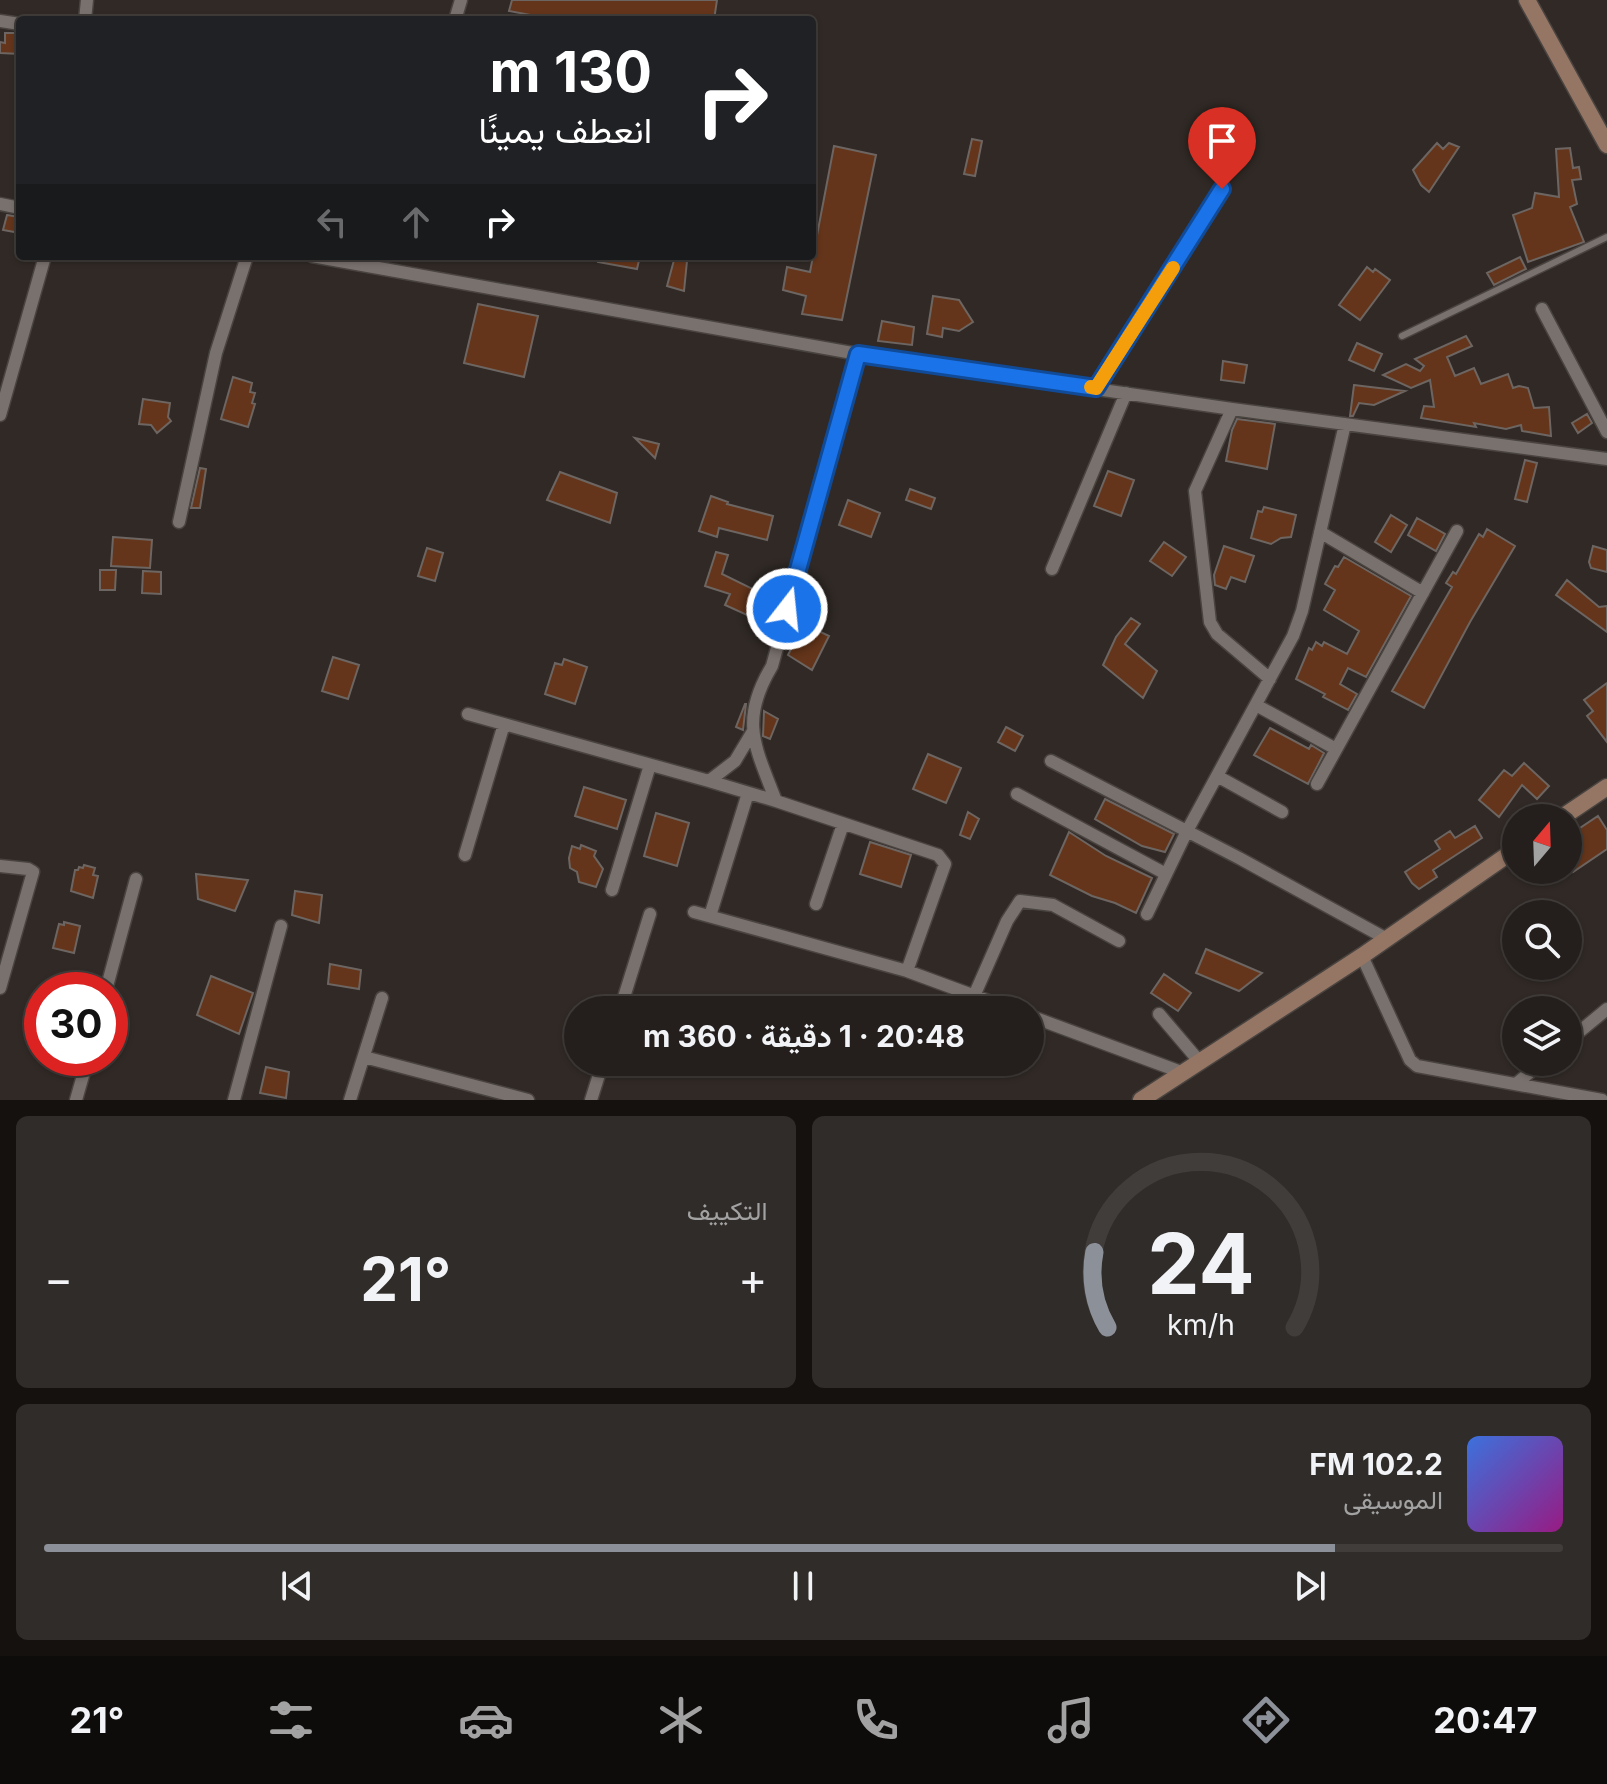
<!DOCTYPE html>
<html lang="ar">
<meta charset="utf-8">
<style>
:root{--surface:#241f1c;--page:#302c29;--text:#f1f3f6;--muted:#a3a2a3;--line:#413d3b;--accent:#8c9099}
body{margin:0;font-family:Inter,Vazirmatn,sans-serif;background:var(--page);color:var(--text);direction:rtl;height:100vh;display:flex;flex-direction:column;font-size:30px;white-space:nowrap}
*{box-sizing:border-box;margin:0}
p{font-size:26px;color:var(--muted)}
.icon{flex:none;width:44px;height:44px;fill:none;stroke:currentColor;stroke-width:2;stroke-linecap:round;stroke-linejoin:round}
.map{position:relative;height:1100px;overflow:hidden;direction:ltr}
.panel{display:flex;flex-direction:column;gap:16px;padding:16px;background:#14110f;flex:1}
.panel>*{flex:none}
.hud{position:absolute;left:16px;top:16px;width:800px;height:244px;border-radius:8px;box-shadow:0 2px 6px #0004,0 0 0 2px var(--line);direction:rtl;background:#202124;color:#fff;overflow:hidden}
.needle{width:52px;rotate:19deg}
.controls{position:absolute;left:1502px;top:804px;display:grid;gap:16px}
.controls a{display:grid;place-items:center;width:80px;height:80px;border-radius:50%;background:var(--surface);box-shadow:0 2px 6px #0004,0 0 0 2px var(--line);font-size:40px}
.speed{position:absolute;left:24px;top:972px;display:flex;gap:16px;font-size:40px;font-weight:700;text-align:center}
.speed>*{display:grid;place-content:center;width:104px;height:104px;border-radius:50%;background:var(--surface);box-shadow:0 2px 6px #0004,0 0 0 2px var(--line);line-height:1}
.speed .limit{border:12px solid #d22;background:#fff;color:#111}
.pin{position:absolute;display:grid;place-items:center;width:68px;height:68px;color:#fff;margin:-82px -34px;border-radius:50% 50% 50% 0;rotate:-45deg;box-shadow:0 0 8px #0007}
.pin .icon{rotate:45deg}
.me{position:absolute;width:88px;margin:-44px;rotate:16deg;stroke-linejoin:round;filter:drop-shadow(0 0 6px #0008)}
.turn{display:flex;align-items:center;gap:28px;height:168px;padding:0 32px;font-size:36px}
.turn .icon{width:104px;height:104px;stroke-width:2.5}
.turn b{display:block;font-size:56px;line-height:68px}
.lanes{display:flex;align-items:center;height:76px;padding:0 32px;background:#0003;justify-content:center;gap:40px;direction:ltr}
.lanes .off{opacity:.35}
.big{font-size:60px;font-weight:700;line-height:1.1}
.panel .tile{flex:1;display:flex;flex-direction:column;justify-content:center;gap:12px;min-width:0;padding:0 28px;border-radius:12px;background:var(--page)}
.panel .dial{align-items:center;gap:0}
.dial svg{height:208px;overflow:visible;fill:none;stroke:var(--line);stroke-width:7;stroke-linecap:round;text-anchor:middle}
.dial text{fill:var(--text);stroke:none}
.song{display:flex;align-items:center;gap:24px}
.cover{width:96px;height:96px;border-radius:12px;background:linear-gradient(135deg,hsl(220 70% 55%),hsl(310 70% 35%))}
.played{height:8px;border-radius:4px;background:linear-gradient(90deg,var(--accent) 85%,var(--line) 85%)}
.keys{display:flex;justify-content:space-around;direction:ltr}
.heat{display:flex;justify-content:space-between;align-items:center;font-size:44px;direction:ltr}
.panel .tiles{flex:1;display:grid;gap:16px;grid-template-columns:1fr 1fr}
.tile:last-child{grid-column:span 2}
.trip{position:absolute;left:564px;top:996px;width:480px;height:80px;border-radius:40px;background:var(--surface);box-shadow:0 2px 6px #0004,0 0 0 2px var(--line);font-weight:700;line-height:80px;text-align:center;direction:rtl}
.menu{display:flex;height:128px;justify-content:space-around;align-items:center;background:#0e0c0b;color:var(--muted)}
.menu .icon{width:56px;height:56px}
.menu .selected{color:var(--accent)}
.menu b{font-size:36px;color:var(--text)}
.map>svg:first-child{display:block}
.building{fill:#64351a;stroke:#6d6561;stroke-width:2}
.lines{fill:none;stroke-linecap:round;stroke-linejoin:round}
.service-casing{stroke:#4a4441;stroke-width:9}
.minor-casing{stroke:#4a4441;stroke-width:15}
.secondary-casing{stroke:#4a4441;stroke-width:19}
.service{stroke:#79716d;stroke-width:6}
.minor{stroke:#79716d;stroke-width:12}
.secondary{stroke:#957665;stroke-width:16}
.route-casing{stroke:#114b97;stroke-width:20}
.route{stroke:#1a73e8;stroke-width:14}
.slow{stroke:#f59e0b;stroke-width:14}
</style>
<div class="map">
<svg width="1607" height="1100" viewBox="0 0 1607 1100">
<rect width="100%" height="100%" fill="#302925"/>
<path class="building" d="M512,0h205l-3,20h-157l-48,-9z
M5,33h15v21l-20,-1v-11l5,1z
M972,139l10,2 -7,35 -11,-2z
M1437,143l6,6 6,-6 10,4 -30,45 -8,-7 -8,-15z
M834,146l42,9 -34,165 -40,-6 4,-18 -23,-6 4,-23 23,5z
M1570,148l3,20 6,-1 2,12 -9,1 5,24 -7,3 14,35 -56,20 -15,-47 19,-7 3,-15 24,4 -3,-48z
M7,215l13,2v16l-17,-3z
M599,256h41l-3,13 -39,-7z
M1520,257l6,12 -32,16 -7,-12z
M674,260l13,1 -3,30 -17,-5z
M1367,267l6,5 2,-3 15,11 -30,40 -21,-15z
M933,296l26,4 14,22 -14,9 -16,-3 -1,9 -15,-3z
M478,304l60,12 -14,61 -60,-14z
M882,321l32,6 -2,18 -34,-4z
M1466,336l6,10 -25,11 8,19 19,-8 7,16 27,-10 5,14 6,-2 9,2 6,20 15,-1 2,29 -29,-5 -1,-6 -15,4 -32,-6 2,4 -55,-9 3,-12 10,1 -4,-27 -19,8 -28,-13 23,-11 14,7 4,-5 -9,-7z
M1357,343l25,11 -8,17 -25,-11z
M1223,361l24,4 -3,18 -23,-3z
M233,377l19,6 -2,9 5,1 -3,10 3,1 -7,23 -27,-8z
M1354,385l8,1 43,5 -31,14 -15,-2 -6,13h-3z
M143,399l27,4 -2,14 3,4 -14,12 -6,-8 -12,-1z
M1587,414l5,9 -14,10 -6,-10z
M1237,419l38,5 -8,45 -41,-8 6,-31z
M635,438l24,6 -4,14z
M1525,460l12,3 -10,39 -12,-3z
M200,468l6,1 -6,39h-9z
M1108,471l26,9 -13,36 -27,-10z
M560,472l57,21 -7,30 -63,-23z
M910,489l25,9 -4,11 -25,-9z
M711,496l17,6 -1,2 46,12 -6,24 -48,-12 -2,9 -18,-6z
M848,500l32,13 -9,24 -32,-12z
M1264,507l32,8 -5,22 -10,1 -10,6 -20,-6 7,-27 4,1z
M1391,515l16,10 -16,27 -16,-10z
M1417,518l28,16 -9,17 -28,-16z
M1487,529l28,17 -45,76 -46,86 -32,-17 60,-104 -6,-4 7,-11 3,2 23,-40 4,3z
M113,537l39,3 -2,28 -39,-2z
M1164,542l22,15 -14,19 -22,-15z
M1224,546l30,10 -9,26 -14,-5 -5,12 -11,-4 -1,-10z
M1593,546l14,4v22l-16,-4 -2,-6z
M427,548l16,5 -8,28 -17,-5z
M716,552l12,3 -6,19 47,23 -11,23 -33,-15 5,-11 -25,-8z
M1344,557l67,39 -45,81 -18,-9 -8,16 17,10 -9,16 -25,-13 2,-3 -29,-15 13,-31 3,2 4,-8 6,4 2,-4 23,12 12,-23 -35,-21 11,-20 -10,-6 10,-18 3,1z
M100,570h16l-1,20h-15z
M143,571l18,1v22l-19,-1z
M1567,580l32,27 8,-1v26l-51,-37z
M1131,618l9,6 -15,20 32,27 -14,27 -40,-33 13,-28z
M804,624l25,12 -17,34 -24,-15z
M333,657l26,8 -11,34 -26,-8z
M564,659l23,8 -12,37 -30,-10 10,-31 7,2z
M1607,683v59l-20,-26 6,-5 -9,-11z
M745,704h1l-3,26 -7,-3z
M764,711l14,8 -8,20 -7,-3z
M1006,727l17,9 -8,15 -17,-9z
M1270,728l39,21 2,-4 13,8 -16,31 -54,-29z
M928,754l33,14 -15,35 -33,-14z
M1524,763l25,23 -12,13 -15,-14 -23,32 -20,-17 25,-30 8,6z
M584,787l42,13 -9,29 -42,-13z
M1105,799l69,35 -9,18 -23,-6 -47,-27z
M968,812l11,7 -9,20 -10,-4z
M656,813l33,10 -12,43 -33,-10z
M1598,816l9,14v19l-34,23 -5,-8v-28z
M1475,826l7,12 -49,32 4,7 -18,12 -7,-6 -7,-11 35,-23 -5,-8 15,-10 5,7z
M1069,832l37,24 46,22 -16,35 -21,-10 -23,-7 -42,-21z
M870,842l41,13 -10,32 -41,-13z
M581,845l15,6 -2,5 9,13 -7,18 -17,-5 -2,-10 -7,-4 -1,-10 3,-12 8,3z
M84,865l11,3 -2,7 5,1 -5,22 -22,-7 4,-21h3l1,-3 4,1z
M196,874l52,6 -13,31 -37,-12z
M295,891l27,4 -3,28 -27,-8z
M64,922l16,4 -6,27 -21,-5 6,-24 5,1z
M1206,949l56,24 -23,18 -43,-18z
M330,964l31,6 -2,19 -31,-5z
M1164,974l27,19 -13,18 -27,-18z
M211,976l42,17 -14,41 -42,-19z
M77,977l21,7 -1,6h-24z
M266,1067l23,5 -3,26 -26,-5z"/>
<g class="lines">
<defs>
<path id="service" d="M1402,336l205,-99"/>
<path id="minor" d="M85,20l2,-20
M455,20l6,-20
M0,21l20,3
M0,204l20,4
M312,256l546,98 374,55 375,50
M1542,309l65,123
M858,354l-86,312c-33,55 -17,80 4,135l162,54 7,9 -38,107 106,39
M1096,388l126,-199
M1232,409l-37,82 15,131 7,12 53,45
M0,415l45,-159
M179,522l37,-169 31,-97
M1320,532l103,61
M1052,569l74,-176
M1256,705l80,44
M468,714l241,67 26,-20 18,-30
M1051,761l188,97 148,81
M1217,776l65,36
M709,781l67,20
M1317,784l140,-253
M1017,794l149,80
M465,855l39,-131
M0,866l28,3 5,3 -33,116
M612,890l38,-125
M816,904l27,-80
M694,912l213,59
M1147,914l40,-83 106,-195 9,-25 43,-187
M710,916l38,-123
M1362,956l48,104 7,6 185,34
M106,990l30,-111
M974,996l33,-75 13,-20 33,4 66,36
M620,1010l30,-96
M1159,1014l40,47
M1030,1016l151,56
M1568,1041l39,-32
M364,1057l164,43
M1516,1084l26,-22
M76,1100l12,-42
M234,1100l47,-174
M350,1100l32,-102
M591,1100l12,-38"/>
<path id="secondary" d="M1527,0l80,145
M1561,818l46,-31
M1141,1100l221,-144 154,-107"/>
</defs>
<use href="#service" class="service-casing"/>
<use href="#minor" class="minor-casing"/>
<use href="#secondary" class="secondary-casing"/>
<use href="#service" class="service"/>
<use href="#minor" class="minor"/>
<use href="#secondary" class="secondary"/>
</g>
<g class="lines">
<defs>
<path id="route" d="M787,609l71,-255 238,34 126,-199"/>
</defs>
<use href="#route" class="route-casing"/>
<use href="#route" class="route"/>
<path class="slow" d="M1091,387l5,1 77,-120"/>
</g>
</svg>
<div class="controls">
<a><svg class="needle" viewBox="-14 -14 28 28"><path d="M0-13l5 13h-10z" fill="#e53935"/><path d="M0 13l5-13h-10z" fill="#a3a2a3"/></svg></a>
<a><svg class="icon" aria-label="search" viewBox="0 0 24 24"><circle cx="10" cy="10" r="6"/><path d="M15 15l6 6"/></svg></a>
<a><svg class="icon" aria-label="layers" viewBox="0 0 24 24"><path d="M12 4l9 5-9 5-9-5zM3 14l9 5 9-5"/></svg></a>
</div>
<div class="speed"><div class="limit">30</div></div>
<div class="pin" style="left:1222px;top:189px;background:#d93025"><svg class="icon" aria-label="arrive" viewBox="0 0 24 24"><path d="M6 21V4h12l-3 4 3 4H6"/></svg></div>
<svg class="me" style="left:787px;top:609px" viewBox="-20 -20 40 40"><circle r="17" fill="#1a73e8" stroke="#fff" stroke-width="3"/><path d="M0-11L8 9 0 5-8 9z" fill="#fff"/></svg>
<div class="trip">20:48 · 1 دقيقة · 360 m</div>
<div class="hud">
<div class="turn"><svg class="icon" aria-label="right" viewBox="0 0 24 24"><path d="M7 20v-9h11M14 6l5 5-5 5"/></svg><div><b>130 m</b>انعطف يمينًا</div></div>
<div class="lanes"><svg class="icon off" aria-label="left" viewBox="0 0 24 24"><path d="M17 20v-9H6M10 6l-5 5 5 5"/></svg><svg class="icon off" aria-label="ahead" viewBox="0 0 24 24"><path d="M12 20V5M6 11l6-6 6 6"/></svg><svg class="icon" aria-label="right" viewBox="0 0 24 24"><path d="M7 20v-9h11M14 6l5 5-5 5"/></svg></div>
</div>
</div>
<section class="panel">
<div class="tiles">
<div class="tile dial"><svg viewBox="0 0 100 80">
<path d="M14 69A42 42 0 1 1 86 69"/>
<path d="M14 69A42 42 0 0 1 9 40" stroke="#8c9099"/>
<text x="50" y="56" font-size="32" font-weight="700">24</text>
<text x="50" y="72" font-size="11">km/h</text>
</svg></div>
<div class="tile"><p>التكييف</p>
<div class="heat"><a>−</a><b class="big">21°</b><a>+</a></div>
</div>
<div class="tile">
<div class="song"><i class="cover"></i><div><b>102.2 FM</b><p>الموسيقى</p></div></div>
<div class="played"></div>
<div class="keys"><svg class="icon" aria-label="previous" viewBox="0 0 24 24"><path d="M18 5L8 12l10 7zM5 5v14"/></svg><svg class="icon" aria-label="pause" viewBox="0 0 24 24"><path d="M8 5v14M16 5v14"/></svg><svg class="icon" aria-label="next" viewBox="0 0 24 24"><path d="M6 5l10 7-10 7zM19 5v14"/></svg></div>
</div>
</div>
</section>
<nav class="menu">
<b>20:47</b>
<svg class="icon selected" aria-label="directions" viewBox="0 0 24 24"><path d="M12 3l9 9-9 9-9-9zM9 14v-3h6M13 9l2 2-2 2"/></svg>
<svg class="icon" aria-label="music" viewBox="0 0 24 24"><path d="M9 18V5l10-2v13"/><circle cx="6" cy="18" r="3"/><circle cx="16" cy="16" r="3"/></svg>
<svg class="icon" aria-label="phone" viewBox="0 0 24 24"><path d="M5 4h4l2 5-3 2q2 4 5 5l2-3 5 2v4C11 20 4 13 5 4z"/></svg>
<svg class="icon" aria-label="climate" viewBox="0 0 24 24"><path d="M12 3v18M4 7l16 10M4 17L20 7"/></svg>
<svg class="icon" aria-label="car" viewBox="0 0 24 24"><path d="M5 17H2v-5l4-1 3-4h7l3 4 3 1v5h-3M9 17h6M6 11h13"/><circle cx="7" cy="17" r="2"/><circle cx="17" cy="17" r="2"/></svg>
<svg class="icon" aria-label="filters" viewBox="0 0 24 24"><path d="M4 7h16M4 17h16"/><circle cx="9" cy="7" r="2"/><circle cx="15" cy="17" r="2"/></svg>
<b>21°</b>
</nav>
